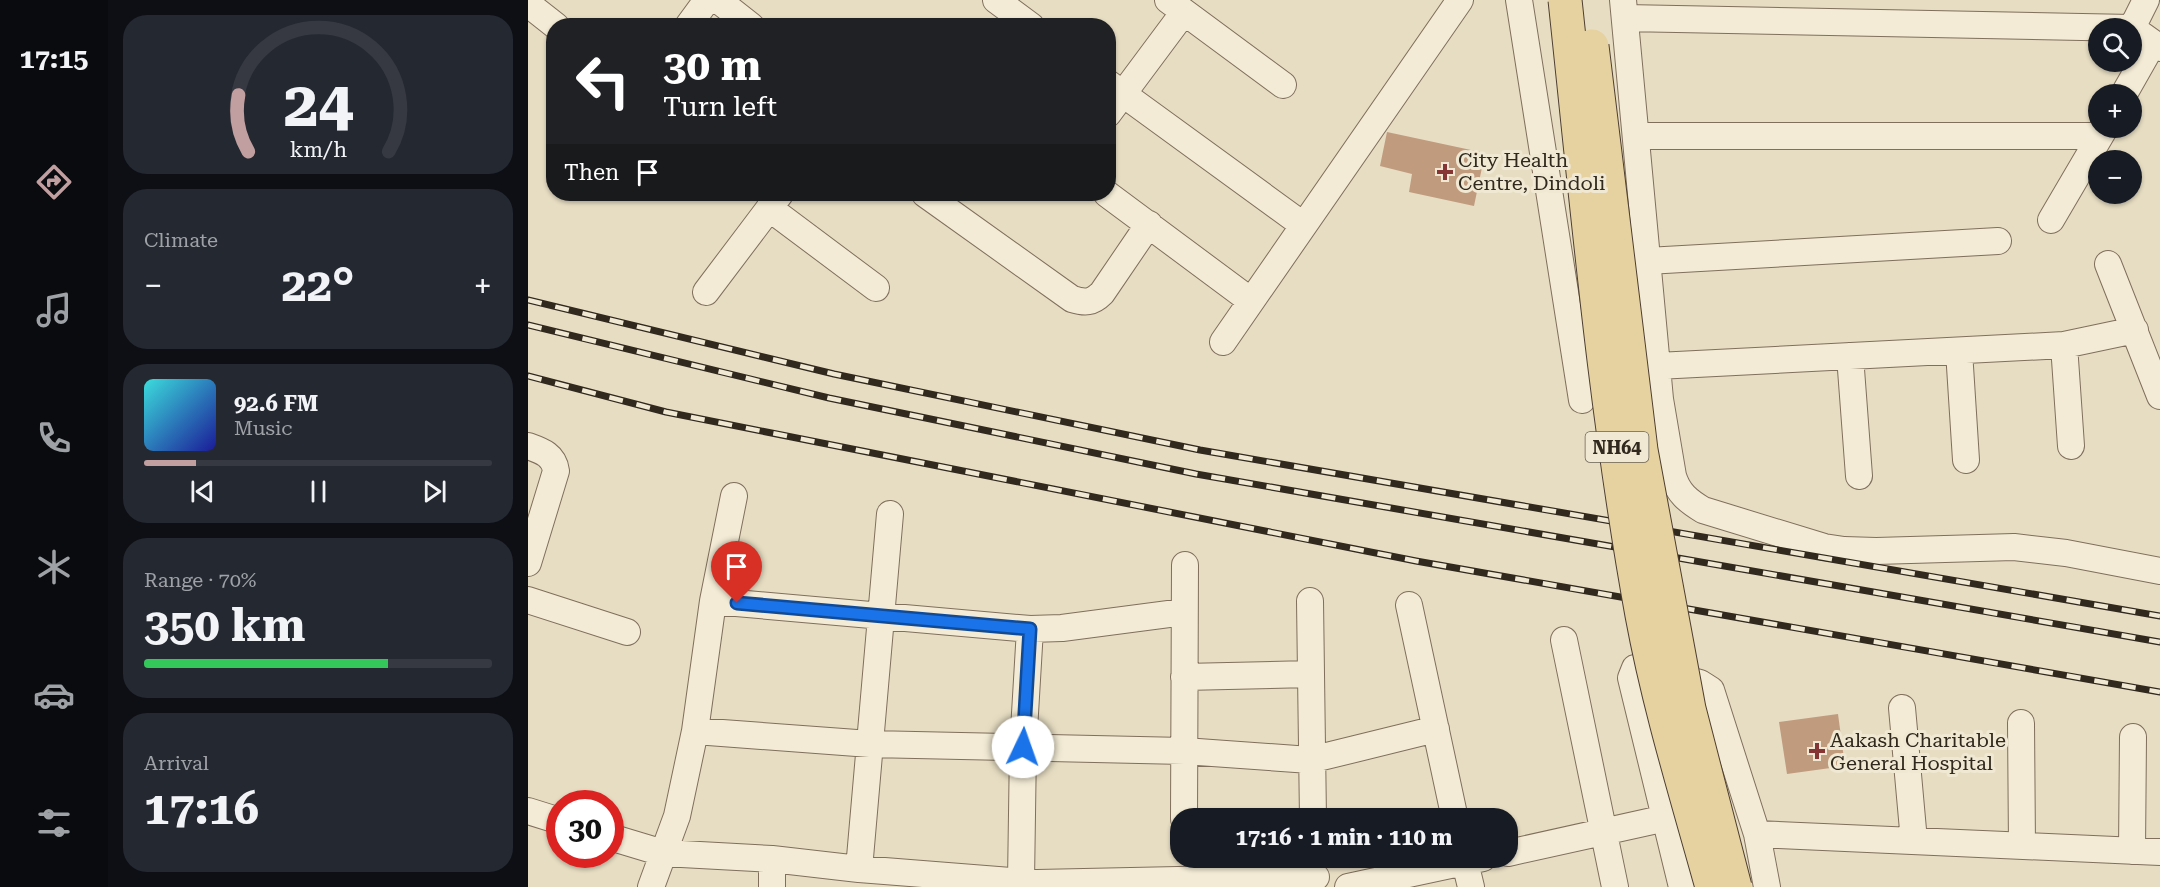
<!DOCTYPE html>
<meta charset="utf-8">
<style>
:root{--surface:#171b24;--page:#242831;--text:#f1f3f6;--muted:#9ea1a6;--line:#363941;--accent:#c19e9f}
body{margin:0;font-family:"Roboto Serif",serif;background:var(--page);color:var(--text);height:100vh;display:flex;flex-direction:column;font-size:22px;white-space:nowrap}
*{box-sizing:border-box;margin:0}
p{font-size:20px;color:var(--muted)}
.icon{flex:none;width:33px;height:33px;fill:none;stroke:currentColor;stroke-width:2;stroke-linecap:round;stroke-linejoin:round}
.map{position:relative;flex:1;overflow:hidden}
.drawer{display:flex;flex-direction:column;gap:15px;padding:15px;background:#0d0f14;width:420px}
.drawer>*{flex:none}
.banner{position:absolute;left:18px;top:18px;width:570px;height:183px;border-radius:24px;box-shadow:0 2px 4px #0004;background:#202124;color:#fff;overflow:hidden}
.fabs{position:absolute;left:1560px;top:18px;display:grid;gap:12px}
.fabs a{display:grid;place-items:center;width:54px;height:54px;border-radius:50%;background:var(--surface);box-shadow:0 2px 4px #0004;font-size:30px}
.speed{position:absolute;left:18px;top:790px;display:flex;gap:12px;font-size:30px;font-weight:700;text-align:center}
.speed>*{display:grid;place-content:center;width:78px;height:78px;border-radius:50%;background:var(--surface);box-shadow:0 2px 4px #0004;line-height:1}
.speed .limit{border:9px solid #d22;background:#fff;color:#111}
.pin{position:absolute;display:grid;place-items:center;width:51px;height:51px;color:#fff;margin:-62px -26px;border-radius:50% 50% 50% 0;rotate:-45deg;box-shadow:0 0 6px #0007}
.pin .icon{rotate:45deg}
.me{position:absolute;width:66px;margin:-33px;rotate:3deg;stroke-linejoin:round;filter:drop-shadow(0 0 4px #0008)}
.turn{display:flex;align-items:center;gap:21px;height:126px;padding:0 18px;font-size:27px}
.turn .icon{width:78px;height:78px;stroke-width:2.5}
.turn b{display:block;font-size:42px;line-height:51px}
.then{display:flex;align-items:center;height:57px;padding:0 18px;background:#0003;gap:12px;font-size:22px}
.big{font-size:45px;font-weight:700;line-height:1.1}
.drawer .widget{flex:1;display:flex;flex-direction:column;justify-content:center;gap:9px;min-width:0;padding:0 21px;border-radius:24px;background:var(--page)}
.drawer .dial{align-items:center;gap:0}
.dial svg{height:156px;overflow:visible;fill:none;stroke:var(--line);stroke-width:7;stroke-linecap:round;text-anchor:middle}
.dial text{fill:var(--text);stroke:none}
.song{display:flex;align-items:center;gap:18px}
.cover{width:72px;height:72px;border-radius:9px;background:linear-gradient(135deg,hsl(180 70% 55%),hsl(240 70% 35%))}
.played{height:6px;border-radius:3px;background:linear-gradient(90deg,var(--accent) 15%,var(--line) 15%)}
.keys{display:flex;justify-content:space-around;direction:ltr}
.heat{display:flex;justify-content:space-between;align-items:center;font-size:33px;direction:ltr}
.charge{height:9px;border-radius:4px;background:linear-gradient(90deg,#34c759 70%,var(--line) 0)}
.trip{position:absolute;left:642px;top:808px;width:348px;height:60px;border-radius:24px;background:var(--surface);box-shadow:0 2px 4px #0004;font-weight:700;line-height:60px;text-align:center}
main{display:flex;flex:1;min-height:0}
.menu{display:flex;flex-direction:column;width:108px;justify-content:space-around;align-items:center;background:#090b0e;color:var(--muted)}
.menu .icon{width:42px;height:42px}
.menu .on{color:var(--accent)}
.menu b{font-size:27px;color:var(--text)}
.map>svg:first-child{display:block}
.building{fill:#c19b7e}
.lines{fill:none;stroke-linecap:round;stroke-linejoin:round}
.minor-casing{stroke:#7f6f5c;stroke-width:28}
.minor{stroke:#f3ebd5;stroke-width:26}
.rail-casing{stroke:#31281e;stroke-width:7}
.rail{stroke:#f0e8d2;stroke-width:4.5;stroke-dasharray:14;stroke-linecap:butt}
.major-bridge-casing{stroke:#4d3e30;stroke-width:35;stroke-linecap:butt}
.major-bridge{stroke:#e6d1a0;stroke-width:33}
.route-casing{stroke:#114b97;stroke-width:15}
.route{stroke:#1a73e8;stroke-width:10}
.poi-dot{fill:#863534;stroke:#f0e8d2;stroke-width:2}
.labels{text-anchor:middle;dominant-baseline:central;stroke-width:6;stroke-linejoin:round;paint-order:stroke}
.shield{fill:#f0e8d2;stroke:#6a6254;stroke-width:1.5}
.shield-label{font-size:18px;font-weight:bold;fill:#31281e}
.poi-label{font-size:20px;fill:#31281e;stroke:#f0e8d2;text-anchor:start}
</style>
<main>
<nav class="menu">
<b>17:15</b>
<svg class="icon on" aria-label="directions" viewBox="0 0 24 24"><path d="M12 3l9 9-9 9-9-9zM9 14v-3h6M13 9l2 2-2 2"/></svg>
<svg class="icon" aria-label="music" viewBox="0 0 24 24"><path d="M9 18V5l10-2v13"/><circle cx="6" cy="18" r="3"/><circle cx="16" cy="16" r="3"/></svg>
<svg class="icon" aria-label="phone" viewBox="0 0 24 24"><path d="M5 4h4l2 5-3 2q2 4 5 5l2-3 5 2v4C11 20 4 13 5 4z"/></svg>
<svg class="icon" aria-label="climate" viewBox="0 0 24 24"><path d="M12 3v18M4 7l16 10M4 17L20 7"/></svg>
<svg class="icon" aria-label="car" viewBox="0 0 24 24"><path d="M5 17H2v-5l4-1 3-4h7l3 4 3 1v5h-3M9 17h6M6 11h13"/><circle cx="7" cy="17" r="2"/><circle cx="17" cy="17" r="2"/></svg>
<svg class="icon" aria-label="filters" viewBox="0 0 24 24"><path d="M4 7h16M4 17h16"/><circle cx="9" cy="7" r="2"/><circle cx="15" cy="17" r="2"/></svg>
</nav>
<section class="drawer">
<div class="widget dial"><svg viewBox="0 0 100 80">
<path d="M14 69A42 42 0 1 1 86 69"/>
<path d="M14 69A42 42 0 0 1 9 40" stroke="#c19e9f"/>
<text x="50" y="56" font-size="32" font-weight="700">24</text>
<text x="50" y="72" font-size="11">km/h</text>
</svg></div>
<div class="widget"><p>Climate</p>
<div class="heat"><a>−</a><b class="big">22°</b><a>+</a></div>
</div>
<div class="widget">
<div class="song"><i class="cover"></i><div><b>92.6 FM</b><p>Music</p></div></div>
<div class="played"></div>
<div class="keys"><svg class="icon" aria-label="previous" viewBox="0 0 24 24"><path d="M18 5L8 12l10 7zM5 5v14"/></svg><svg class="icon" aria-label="pause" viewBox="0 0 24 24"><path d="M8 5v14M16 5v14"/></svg><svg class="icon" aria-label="next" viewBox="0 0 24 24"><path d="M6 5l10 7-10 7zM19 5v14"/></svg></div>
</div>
<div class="widget"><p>Range · 70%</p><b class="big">350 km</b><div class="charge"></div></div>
<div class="widget"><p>Arrival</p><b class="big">17:16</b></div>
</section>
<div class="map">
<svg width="1632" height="887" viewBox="0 0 1632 887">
<rect width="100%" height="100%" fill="#e7ddc3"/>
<path class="building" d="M859,132l98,21 -11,53 -65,-14 3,-18 -32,-8z
M1310,714l7,52 -58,8 -8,-52z"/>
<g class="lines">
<defs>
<path id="minor" d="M190,0l33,26
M468,0l35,26
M640,0l115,85
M991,0l63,400
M1095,0l37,399 13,77c5,17 15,25 30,34l121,37 20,3 32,1 138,-4 52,6 94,18
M0,4l28,22
M1097,18l507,10 28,20
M160,26l19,-26
M1604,28l14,-28
M580,83l195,142
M1596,94l29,-51
M580,114l76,-102
M1108,136h464
M397,194l147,105c13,4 20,4 30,-6l47,-69
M579,194l144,107
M241,208l107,80
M1523,220l54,-92
M1119,261l351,-20
M1580,264l52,132
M178,292l74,-98
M695,342l237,-342
M1536,345l7,101
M1431,351l7,109
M1322,356l9,120
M1129,366l407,-21 71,-15
M0,446c14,5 26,9 28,25l-28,92
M0,600l99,32
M185,601l317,28 32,-1 122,-16
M782,601l3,218
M881,605l46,214
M1036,640l51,247
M656,677l126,-3
M1374,708l12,133
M1493,723l1,123
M167,731l175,13 314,7 126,9 126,-31
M0,811l32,10
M656,819l1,-254
M1229,834l403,18
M82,837l53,16 109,6 87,10 178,14 279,-6
M1604,851l1,-114
M980,853l158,-35
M936,858l7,29
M331,869l31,-355
M493,881l2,-134 7,-118
M123,887l26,-71 18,-85 18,-130 21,-105
M244,887v-28
M820,887l135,-29
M1154,887l-51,-209 4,-10 5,-1 60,16 11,7 46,144 10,53"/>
</defs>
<use href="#minor" class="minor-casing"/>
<use href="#minor" class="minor"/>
<defs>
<path id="rail" d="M0,300l306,74 366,76 960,166
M0,325l301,73 367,76 964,168
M0,376l138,36 750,149 744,131"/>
</defs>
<use href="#rail" class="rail-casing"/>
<use href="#rail" class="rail"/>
<defs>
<path id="major-bridge" d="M1037,0c22,205 40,412 77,615 17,92 45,182 70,272
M1064,46l49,404 48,259 46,178"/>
</defs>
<use href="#major-bridge" class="major-bridge-casing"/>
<use href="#major-bridge" class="major-bridge"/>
</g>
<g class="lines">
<defs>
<path id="route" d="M209,603l293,26 -7,118"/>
</defs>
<use href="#route" class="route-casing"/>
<use href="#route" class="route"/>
</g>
<g class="poi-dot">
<path d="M914 163h6v6h6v6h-6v6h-6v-6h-6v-6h6z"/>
<path d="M1286 742h6v6h6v6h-6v6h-6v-6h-6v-6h6z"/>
</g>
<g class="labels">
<rect class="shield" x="1057.5" y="432" width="63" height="30" rx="4.5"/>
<g class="shield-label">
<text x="1089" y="447">NH64</text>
</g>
<g class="poi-label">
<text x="930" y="160">City Health<tspan x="930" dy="23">Centre, Dindoli</tspan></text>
<text x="1302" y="740">Aakash Charitable<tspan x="1302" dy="23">General Hospital</tspan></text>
</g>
</g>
</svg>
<div class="fabs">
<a><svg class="icon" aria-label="search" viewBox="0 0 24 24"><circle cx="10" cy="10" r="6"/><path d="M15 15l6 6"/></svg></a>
<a>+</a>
<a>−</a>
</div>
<div class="speed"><div class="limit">30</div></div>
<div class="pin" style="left:209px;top:603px;background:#d93025"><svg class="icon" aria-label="arrive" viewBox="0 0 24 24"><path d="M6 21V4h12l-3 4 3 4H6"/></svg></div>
<svg class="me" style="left:495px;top:747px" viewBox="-20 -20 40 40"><circle r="19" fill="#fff"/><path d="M0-13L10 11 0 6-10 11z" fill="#1a73e8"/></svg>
<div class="trip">17:16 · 1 min · 110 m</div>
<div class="banner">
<div class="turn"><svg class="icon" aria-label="left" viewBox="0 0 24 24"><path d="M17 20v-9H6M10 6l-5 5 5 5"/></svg><div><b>30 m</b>Turn left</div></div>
<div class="then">Then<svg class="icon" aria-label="arrive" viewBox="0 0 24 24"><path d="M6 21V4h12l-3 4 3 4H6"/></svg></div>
</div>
</div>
</main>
